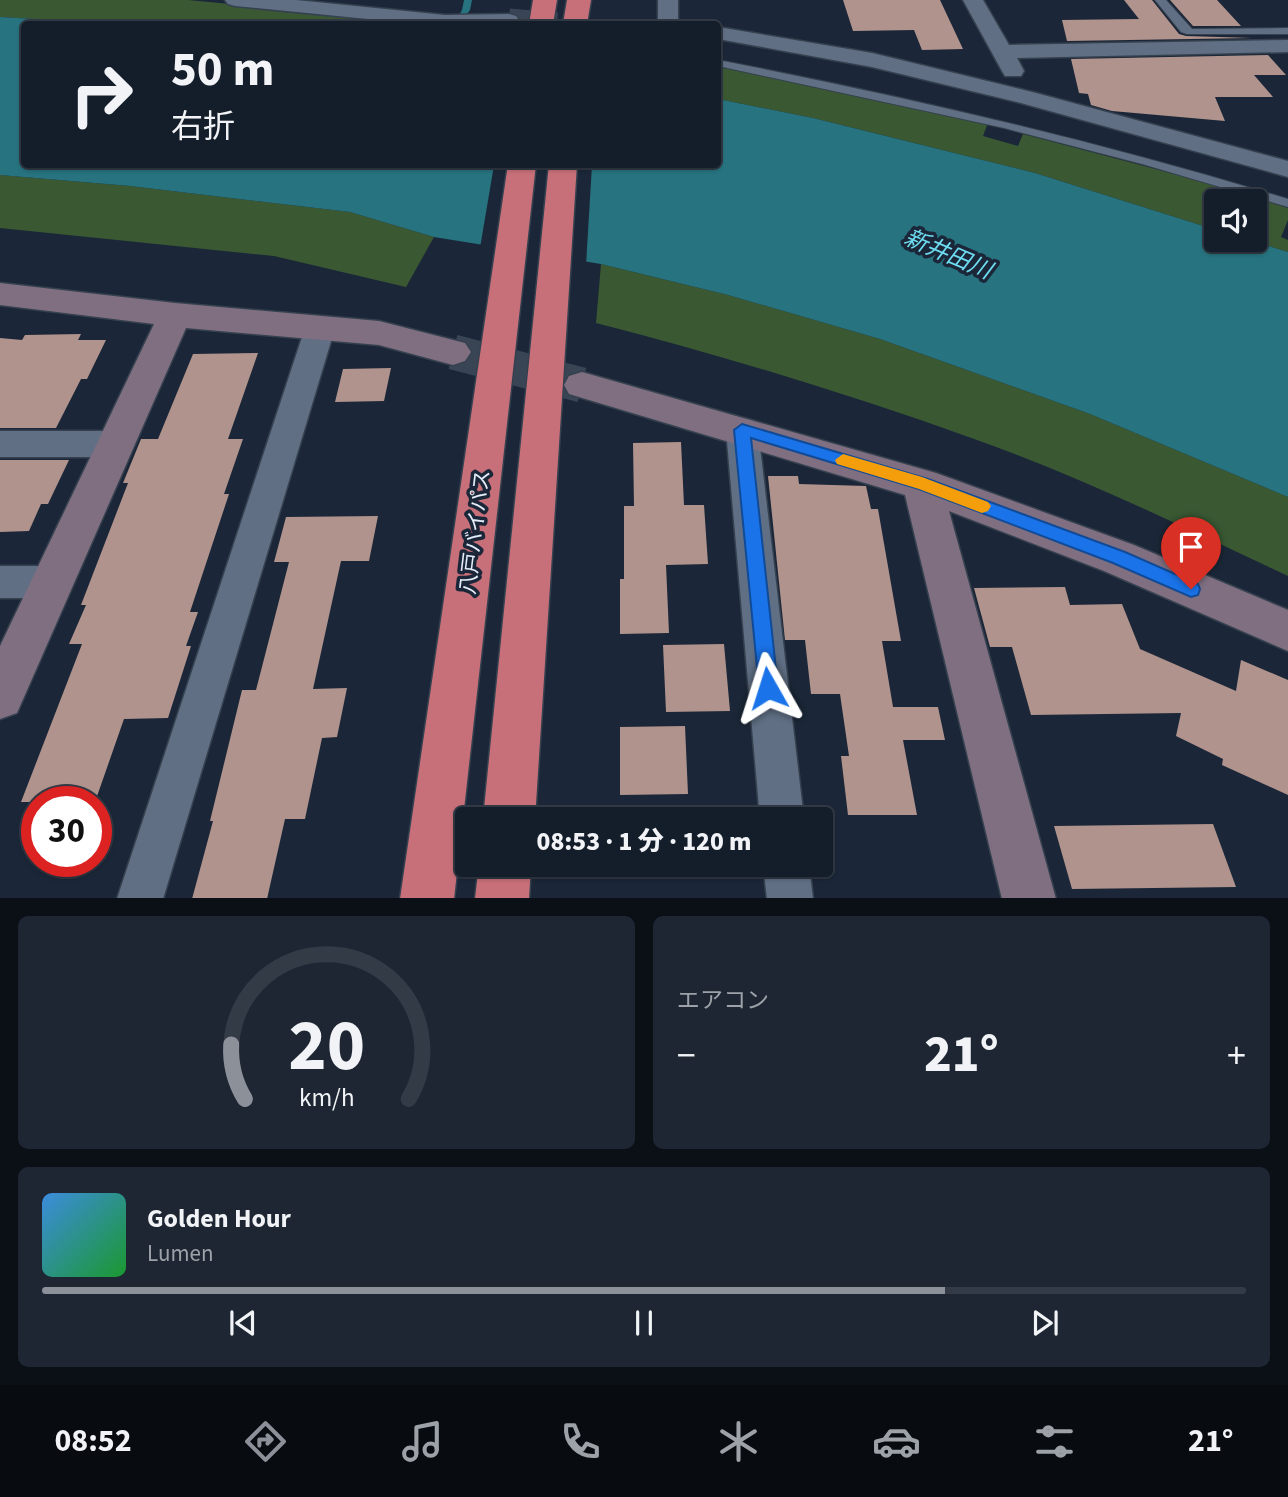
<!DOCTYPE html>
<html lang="ja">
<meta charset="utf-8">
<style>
:root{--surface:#141d2a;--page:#1d2632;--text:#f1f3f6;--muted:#9da2a8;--line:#333b47;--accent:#8c9099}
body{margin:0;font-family:"Source Sans 3","Noto Sans JP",sans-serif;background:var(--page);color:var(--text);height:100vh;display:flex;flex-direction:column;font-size:26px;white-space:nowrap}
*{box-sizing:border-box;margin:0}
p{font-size:23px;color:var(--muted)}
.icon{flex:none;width:38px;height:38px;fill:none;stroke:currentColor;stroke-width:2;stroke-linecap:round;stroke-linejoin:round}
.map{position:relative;height:898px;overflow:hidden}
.details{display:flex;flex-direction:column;gap:18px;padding:18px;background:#0b1017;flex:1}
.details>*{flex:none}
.banner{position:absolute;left:21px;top:21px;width:700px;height:147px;border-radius:7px;box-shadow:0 2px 5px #0004,0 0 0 2px var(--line);background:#141d2a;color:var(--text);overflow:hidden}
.buttons{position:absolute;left:1204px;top:189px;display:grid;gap:14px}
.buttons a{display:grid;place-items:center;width:63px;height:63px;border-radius:7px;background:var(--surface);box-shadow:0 2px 5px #0004,0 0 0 2px var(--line);font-size:35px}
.speed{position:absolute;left:21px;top:786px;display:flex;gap:14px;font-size:35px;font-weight:700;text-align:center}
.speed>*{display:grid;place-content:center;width:91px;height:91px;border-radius:50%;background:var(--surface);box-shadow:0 2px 5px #0004,0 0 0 2px var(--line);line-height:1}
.speed .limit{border:10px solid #d22;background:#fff;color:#111}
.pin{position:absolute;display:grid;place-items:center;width:60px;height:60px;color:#fff;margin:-72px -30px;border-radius:50% 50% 50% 0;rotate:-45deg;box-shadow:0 0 7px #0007}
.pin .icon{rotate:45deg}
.me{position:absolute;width:77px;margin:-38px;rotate:354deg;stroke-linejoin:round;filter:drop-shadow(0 0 5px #0008)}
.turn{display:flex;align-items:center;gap:24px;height:147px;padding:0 35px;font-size:32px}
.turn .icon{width:91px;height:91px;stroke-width:2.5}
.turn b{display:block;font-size:49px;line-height:60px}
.big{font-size:52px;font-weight:800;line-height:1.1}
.details .tile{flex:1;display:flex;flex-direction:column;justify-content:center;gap:10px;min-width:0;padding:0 24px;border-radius:10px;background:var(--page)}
.details .dial{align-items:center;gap:0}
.dial svg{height:182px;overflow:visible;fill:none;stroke:var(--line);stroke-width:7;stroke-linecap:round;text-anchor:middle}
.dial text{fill:var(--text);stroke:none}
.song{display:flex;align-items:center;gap:21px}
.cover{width:84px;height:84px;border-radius:10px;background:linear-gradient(135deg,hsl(210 70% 55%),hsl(130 70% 35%))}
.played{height:7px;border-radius:4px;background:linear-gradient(90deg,var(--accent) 75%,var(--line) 75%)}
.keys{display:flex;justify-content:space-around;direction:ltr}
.heat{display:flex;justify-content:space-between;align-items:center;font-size:38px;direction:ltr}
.details .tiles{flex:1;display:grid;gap:18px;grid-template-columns:1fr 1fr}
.tile:last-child{grid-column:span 2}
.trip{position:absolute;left:455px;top:807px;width:378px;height:70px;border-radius:7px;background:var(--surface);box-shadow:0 2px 5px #0004,0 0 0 2px var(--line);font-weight:800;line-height:70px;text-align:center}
.tab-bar{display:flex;height:112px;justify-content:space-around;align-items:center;background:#080c11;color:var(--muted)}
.tab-bar .icon{width:49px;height:49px}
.tab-bar .current{color:var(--accent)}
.tab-bar b{font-size:32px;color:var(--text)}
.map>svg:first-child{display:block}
.green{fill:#3a5933}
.water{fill:#27737f}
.pier{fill:#1b2738}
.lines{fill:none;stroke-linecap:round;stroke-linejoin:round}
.stream{fill:#27737f;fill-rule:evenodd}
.building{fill:#b0938c}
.street-tunnel{stroke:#394555;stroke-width:23;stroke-dasharray:23 11;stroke-linecap:butt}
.secondary-tunnel{stroke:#394555;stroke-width:35;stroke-dasharray:35 18;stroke-linecap:butt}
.lane-casing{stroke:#36414f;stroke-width:2}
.street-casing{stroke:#36414f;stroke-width:3}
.secondary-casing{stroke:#36414f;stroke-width:3}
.highway-casing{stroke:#36414f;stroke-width:3}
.lane{fill:#606f84;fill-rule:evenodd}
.street{fill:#606f84;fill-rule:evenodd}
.secondary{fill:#7f6f81;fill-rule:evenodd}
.highway{fill:#c8707a;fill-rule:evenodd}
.route{fill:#1a73e8;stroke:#114b97;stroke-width:2}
.slow{fill:#f59e0b}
.labels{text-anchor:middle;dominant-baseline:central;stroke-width:7;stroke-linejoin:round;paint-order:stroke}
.street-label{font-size:21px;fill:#e4edf9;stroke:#1b2738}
.water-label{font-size:23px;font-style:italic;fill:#6eddf1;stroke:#1b2738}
</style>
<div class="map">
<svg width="1288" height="899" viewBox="0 0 1288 899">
<rect width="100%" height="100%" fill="#1b2738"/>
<path class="green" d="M0,0h188l223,21 -1,3h-286l-124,-7z
M718,67l137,25 132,33 -4,11 35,10 5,-12 174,46 91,28v12l-7,17 7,3v12l-39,-12h6v-39h-39v29l-181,-57 -222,-55 -95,-19z
M0,175l130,11 220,26 84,25 -28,50 -132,-31 -274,-28z
M601,264l127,31 152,44 210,75 198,83v79c-102,-48 -205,-98 -311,-136 -125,-45 -252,-84 -381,-117z"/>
<path class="water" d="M0,17l124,7h-100v140h694v-65l95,19 222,55 181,57v10h33l39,12v245l-198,-83 -210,-75 -152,-44 -127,-31 -167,-27 -84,-25 -220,-26 -130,-11z"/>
<path class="pier" d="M494,165h98l-6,100 -106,-17z"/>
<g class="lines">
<path class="stream" d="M464,0h8l-2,10 -10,14h-6l8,-14z"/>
</g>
<path class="building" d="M843,0h97l23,49 -41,1 -8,-20 -61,1z
M1124,0h28l27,34 7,2 66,2 -185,3 -5,-21 77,-1z
M1170,0h47l24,26h-48z
M1268,55l18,20h-32l19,22h-58l10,24 -113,-10 -21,-6 -3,-11 -9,-1 -8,-34z
M81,334l-3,6h28l-19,39h-6l-25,49h-56v-90l22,2 3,-5z
M258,353l-30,86h15l-19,55h5l-39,118h8l-12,34h5l-23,72 -44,1 -29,83h-74l61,-158h-13l17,-39h-5l47,-122h-5l18,-44h17l35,-85z
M391,368l-7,33 -49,1 8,-33z
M681,442l3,63h20l4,59 -42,1 3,68 -49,1v-55h4v-73h10l-1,-63z
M0,460h69l-21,44h-7l-12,27 -29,1z
M768,476h30l1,8 67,2 5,23h7l23,132h-19l11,66h45l7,33h-42l14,75h-69l-7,-59h8l-9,-62h-29l-6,-54h-20z
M378,516l-9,45h-28l-28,128 34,-1 -10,49 -15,1 -17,81h-20l-18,80h-75l21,-78h-3l32,-131h14l33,-128h-15l12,-45z
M1065,587l5,18 52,-1 18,45 96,42 5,-31 47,20v115l-66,-30 1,-6 -47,-23 5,-23 -150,2 -19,-68h-22l-16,-59z
M724,644l6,67 -64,1 -3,-67z
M685,726l3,68 -68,1v-68z
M1213,824l23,63 -164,2 -18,-63z"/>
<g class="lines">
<path class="street-tunnel" d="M509,20l48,4"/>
<path class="secondary-tunnel" d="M453,352l129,33"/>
<defs>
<path id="lane" d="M1155,0h11l26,29 96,-1v6h-101l-6,-2z
M718,60c192,37 382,82 570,139v8l-146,-43 -138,-36 -286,-62z"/>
<path id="street" d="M225,0h71l149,15 64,-1 7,2 3,4 -3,4h-98l-183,-18 -7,-2z
M658,0h20v19l4,5h-24z
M963,0h20l26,45 279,-5v12l-271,6 7,13 -3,5h-16l-3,-5z
M718,27l154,26 164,40 252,68v16l-267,-74 -149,-36 -154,-28z
M320,318l10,3 5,7 -172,571h-46l188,-571 5,-7z
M742,418l12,3 4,9 46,389h-44l-34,-389 4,-9z
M0,431h117l12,4 5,9 -5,9 -12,4h-117z
M0,566h53l13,5 6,11 -6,11 -13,5h-53z
M763,864h46l4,35h-46z"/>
<path id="secondary" d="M0,283l175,20 204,18 86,22 6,9 -6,9 -12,4 -74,-20 -193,-17 -169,385 -17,6v-73l154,-322 -154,-19z
M582,372l354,101 198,72 154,65v41l-184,-80 -155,-60 107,388h-54l-97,-404 -336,-101 -5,-9 5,-9z"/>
<path id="highway" d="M533,0h24l-4,24h-24z
M567,0h24l-4,24h-24z
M508,164h28l-82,735h-54z
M549,164h28l-42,655h-52z
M479,864h52l-2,35h-54z"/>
</defs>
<use href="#lane" class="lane-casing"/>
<use href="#street" class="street-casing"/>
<use href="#secondary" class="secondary-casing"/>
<use href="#highway" class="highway-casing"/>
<use href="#lane" class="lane"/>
<use href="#street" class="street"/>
<use href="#secondary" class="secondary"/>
<use href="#highway" class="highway"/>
</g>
<path class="route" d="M742,424l186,55 197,73 73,32 2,5 -2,6 -7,2 -78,-34 -194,-74 -168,-51 27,250 -3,7 -7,2 -7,-2 -2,-7 -25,-258z"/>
<path class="slow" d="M843,454l79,23 66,25 3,4 -3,5 -6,2 -63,-24 -82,-25 -2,-4z"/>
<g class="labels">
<g class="street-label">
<text transform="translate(475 532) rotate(-83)">八戸バイパス</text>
</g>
<g class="water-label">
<text transform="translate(948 254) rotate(23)">新井田川</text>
</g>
</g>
</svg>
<div class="buttons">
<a><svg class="icon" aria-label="sound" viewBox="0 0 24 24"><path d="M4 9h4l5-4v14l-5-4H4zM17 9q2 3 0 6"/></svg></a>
</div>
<div class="speed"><div class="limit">30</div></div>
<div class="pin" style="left:1191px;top:589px;background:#d93025"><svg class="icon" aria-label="arrive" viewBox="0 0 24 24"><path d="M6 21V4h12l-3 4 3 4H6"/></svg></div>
<svg class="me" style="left:768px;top:688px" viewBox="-20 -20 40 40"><path d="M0-17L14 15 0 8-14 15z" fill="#1a73e8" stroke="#fff" stroke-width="4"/></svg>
<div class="trip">08:53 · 1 分 · 120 m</div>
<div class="banner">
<div class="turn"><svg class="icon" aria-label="right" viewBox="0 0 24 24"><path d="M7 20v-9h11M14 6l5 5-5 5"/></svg><div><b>50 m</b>右折</div></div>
</div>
</div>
<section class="details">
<div class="tiles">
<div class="tile dial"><svg viewBox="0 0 100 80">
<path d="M14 69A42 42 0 1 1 86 69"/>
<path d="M14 69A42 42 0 0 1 8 45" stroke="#8c9099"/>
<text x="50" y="56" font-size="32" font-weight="700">20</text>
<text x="50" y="72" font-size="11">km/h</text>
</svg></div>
<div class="tile"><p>エアコン</p>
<div class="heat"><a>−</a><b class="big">21°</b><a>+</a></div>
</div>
<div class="tile">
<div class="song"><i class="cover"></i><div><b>Golden Hour</b><p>Lumen</p></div></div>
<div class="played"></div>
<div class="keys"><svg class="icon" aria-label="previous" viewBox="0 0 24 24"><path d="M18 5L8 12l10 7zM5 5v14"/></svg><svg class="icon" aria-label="pause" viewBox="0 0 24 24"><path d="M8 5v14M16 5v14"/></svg><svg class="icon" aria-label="next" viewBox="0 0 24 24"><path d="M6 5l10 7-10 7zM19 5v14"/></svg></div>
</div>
</div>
</section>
<nav class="tab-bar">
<b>08:52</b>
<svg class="icon current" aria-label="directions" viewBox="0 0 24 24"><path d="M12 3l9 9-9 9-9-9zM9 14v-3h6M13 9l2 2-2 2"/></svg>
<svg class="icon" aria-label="music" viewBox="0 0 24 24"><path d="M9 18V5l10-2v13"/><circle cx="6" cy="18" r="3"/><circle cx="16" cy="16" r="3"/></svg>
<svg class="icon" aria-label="phone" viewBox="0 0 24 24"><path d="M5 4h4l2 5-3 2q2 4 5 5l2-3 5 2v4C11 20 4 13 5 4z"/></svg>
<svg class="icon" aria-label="climate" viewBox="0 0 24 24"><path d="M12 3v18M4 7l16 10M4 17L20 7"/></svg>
<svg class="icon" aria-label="car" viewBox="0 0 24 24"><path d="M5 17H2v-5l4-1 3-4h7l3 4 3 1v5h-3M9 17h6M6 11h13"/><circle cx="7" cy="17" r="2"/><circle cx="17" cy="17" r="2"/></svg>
<svg class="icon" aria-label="filters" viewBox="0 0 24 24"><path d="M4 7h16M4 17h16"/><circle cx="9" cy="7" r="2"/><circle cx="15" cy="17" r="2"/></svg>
<b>21°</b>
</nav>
